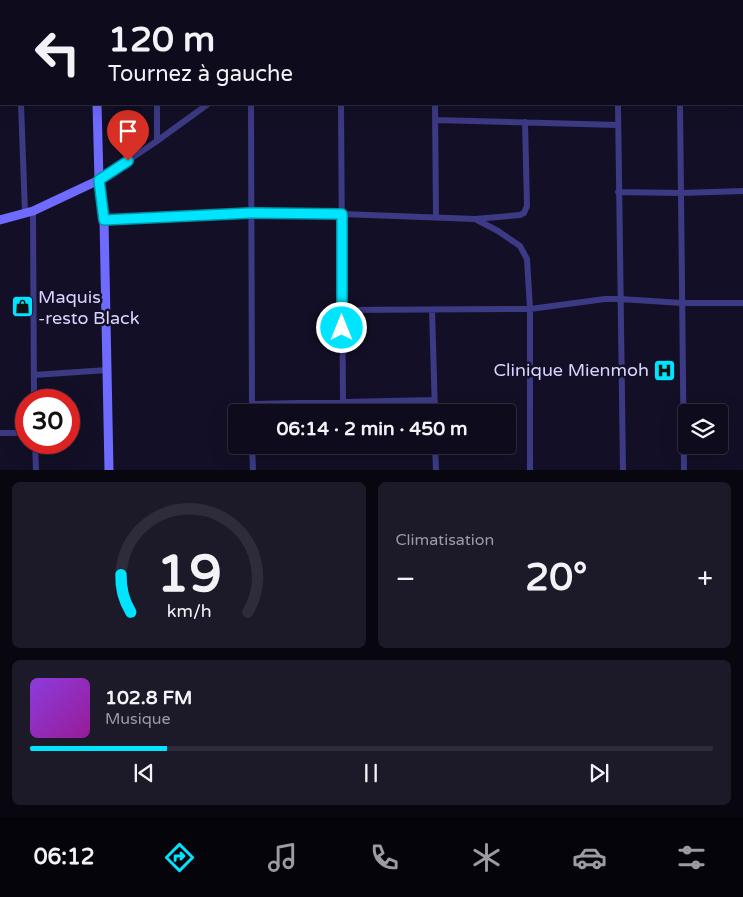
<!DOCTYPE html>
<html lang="fr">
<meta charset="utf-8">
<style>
:root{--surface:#0e0b1c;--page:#1c1929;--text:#f1f3f6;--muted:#9b9ba3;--line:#2e2b3b;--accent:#00e5ff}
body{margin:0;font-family:"Varela Round",sans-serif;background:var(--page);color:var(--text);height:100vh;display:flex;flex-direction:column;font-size:19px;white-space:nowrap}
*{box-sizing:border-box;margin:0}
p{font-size:16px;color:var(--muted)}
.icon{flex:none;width:28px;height:28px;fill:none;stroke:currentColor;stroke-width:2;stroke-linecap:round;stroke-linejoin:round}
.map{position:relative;height:470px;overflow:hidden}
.panel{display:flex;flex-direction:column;gap:12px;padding:12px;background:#08060f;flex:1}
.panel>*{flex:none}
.banner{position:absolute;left:0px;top:0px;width:744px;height:105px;box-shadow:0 5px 20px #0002,0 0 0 1px var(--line);background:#0e0b1c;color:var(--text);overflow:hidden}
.controls{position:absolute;left:678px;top:404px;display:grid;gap:10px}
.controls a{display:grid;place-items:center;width:50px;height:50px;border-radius:5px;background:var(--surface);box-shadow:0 5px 20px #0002,0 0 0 1px var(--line);font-size:25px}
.speed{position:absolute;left:15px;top:389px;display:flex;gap:10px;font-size:25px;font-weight:700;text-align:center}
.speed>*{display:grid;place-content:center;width:65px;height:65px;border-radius:50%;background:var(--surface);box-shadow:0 5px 20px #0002,0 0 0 1px var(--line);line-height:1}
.speed .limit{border:8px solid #d22;background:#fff;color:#111}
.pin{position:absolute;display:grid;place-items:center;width:42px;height:42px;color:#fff;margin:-51px -21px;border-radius:50% 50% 50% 0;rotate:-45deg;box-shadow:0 0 5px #0007}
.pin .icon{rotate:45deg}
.me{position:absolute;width:55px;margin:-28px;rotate:0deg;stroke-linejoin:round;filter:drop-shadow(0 0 4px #0008)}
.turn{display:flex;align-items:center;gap:18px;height:105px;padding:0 25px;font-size:22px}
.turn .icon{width:65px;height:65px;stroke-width:2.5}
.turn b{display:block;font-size:35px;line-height:42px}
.big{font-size:38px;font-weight:800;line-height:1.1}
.panel .widget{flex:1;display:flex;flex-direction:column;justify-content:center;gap:8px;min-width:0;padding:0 18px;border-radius:8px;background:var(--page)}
.panel .dial{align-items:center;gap:0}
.dial svg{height:130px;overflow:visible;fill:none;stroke:var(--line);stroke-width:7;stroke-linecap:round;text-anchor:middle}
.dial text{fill:var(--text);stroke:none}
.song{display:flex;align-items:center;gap:15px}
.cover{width:60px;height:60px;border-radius:8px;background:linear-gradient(135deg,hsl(270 70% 55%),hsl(300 70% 35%))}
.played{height:5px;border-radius:2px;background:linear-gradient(90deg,var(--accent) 20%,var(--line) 20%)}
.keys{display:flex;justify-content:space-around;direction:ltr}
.heat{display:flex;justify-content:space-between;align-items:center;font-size:28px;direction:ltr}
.panel .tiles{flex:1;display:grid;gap:12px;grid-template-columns:1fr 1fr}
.widget:last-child{grid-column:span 2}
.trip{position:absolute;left:228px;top:404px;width:288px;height:50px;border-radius:5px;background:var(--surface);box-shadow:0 5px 20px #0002,0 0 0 1px var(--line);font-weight:800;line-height:50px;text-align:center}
.dock{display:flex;height:80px;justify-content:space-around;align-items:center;background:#06040b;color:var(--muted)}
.dock .icon{width:35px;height:35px}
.dock .selected{color:var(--accent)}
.dock b{font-size:22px;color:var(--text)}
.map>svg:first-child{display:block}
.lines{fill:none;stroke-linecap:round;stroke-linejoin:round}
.street{stroke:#3d3a85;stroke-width:6}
.secondary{stroke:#6f6bff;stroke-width:9}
.route-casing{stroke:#0095a6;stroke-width:12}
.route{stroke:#00e5ff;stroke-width:9}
.labels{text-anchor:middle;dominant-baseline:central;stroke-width:5;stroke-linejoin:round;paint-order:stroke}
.poi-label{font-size:18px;fill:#d9d4ff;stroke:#130f26;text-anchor:start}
</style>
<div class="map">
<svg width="743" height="470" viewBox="0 0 743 470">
<rect width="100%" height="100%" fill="#130f26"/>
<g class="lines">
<path class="street" d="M18,0v1
M156,0v1
M340,0v1
M434,0v1
M616,0v1
M679,0l1,1
M359,1l2,-1
M742,1v-1
M0,35h1
M742,44h1
M742,67l1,18
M21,104l4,109
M251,104l1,308
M341,104l2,298
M435,104l1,113
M618,104l5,366
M680,104l4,366
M435,120l183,5
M157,141v-37
M99,180l58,-39 51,-37
M618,192l63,1 62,-2
M33,211l1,189
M104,220l146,-7 92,1 133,5 45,-4 4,-2 3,-7 -2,-84
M477,220l21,11 22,15 7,13 3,50v161
M342,310l188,-1 75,-10h15l62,4h61
M432,310l3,102
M34,375l73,-5
M252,404l182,-4
M0,433h26
M35,442l1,28
M252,445l1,25
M435,445l1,25"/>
<path class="secondary" d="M94,0v1
M97,104l2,76 5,40 5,250
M0,220l33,-9 66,-31"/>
</g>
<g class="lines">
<defs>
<path id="route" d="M128,161l-29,19 5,40 146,-7 92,1v114"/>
</defs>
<use href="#route" class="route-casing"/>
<use href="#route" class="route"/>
</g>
<defs>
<symbol id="shop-square" viewBox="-11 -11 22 22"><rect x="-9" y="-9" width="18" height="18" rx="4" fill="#00e5ff" stroke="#130f26"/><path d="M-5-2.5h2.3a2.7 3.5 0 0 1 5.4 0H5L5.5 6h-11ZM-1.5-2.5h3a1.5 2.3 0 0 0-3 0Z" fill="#111"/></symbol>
<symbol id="hospital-square" viewBox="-11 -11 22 22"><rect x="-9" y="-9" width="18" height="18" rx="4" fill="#00e5ff" stroke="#130f26"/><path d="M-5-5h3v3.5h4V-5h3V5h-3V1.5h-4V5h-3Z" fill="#111"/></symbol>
</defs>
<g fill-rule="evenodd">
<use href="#shop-square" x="10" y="294" width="25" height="25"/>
<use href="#hospital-square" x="652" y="358" width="25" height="25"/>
</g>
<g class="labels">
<g class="poi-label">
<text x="38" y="297">Maquis<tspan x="38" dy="21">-resto Black</tspan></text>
<text x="649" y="370" text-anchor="end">Clinique Mienmoh</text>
</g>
</g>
</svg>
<div class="controls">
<a><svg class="icon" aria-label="layers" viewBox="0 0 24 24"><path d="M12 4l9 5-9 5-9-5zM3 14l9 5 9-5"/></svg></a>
</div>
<div class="speed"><div class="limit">30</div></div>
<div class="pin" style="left:128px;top:161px;background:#d93025"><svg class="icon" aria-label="arrive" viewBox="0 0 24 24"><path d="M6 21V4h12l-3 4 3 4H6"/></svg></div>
<svg class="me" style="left:342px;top:328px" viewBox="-20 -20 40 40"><circle r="17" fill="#00e5ff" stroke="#fff" stroke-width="3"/><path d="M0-11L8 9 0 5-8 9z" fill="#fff"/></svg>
<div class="trip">06:14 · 2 min · 450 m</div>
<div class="banner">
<div class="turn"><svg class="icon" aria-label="left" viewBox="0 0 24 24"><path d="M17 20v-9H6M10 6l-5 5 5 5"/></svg><div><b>120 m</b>Tournez à gauche</div></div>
</div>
</div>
<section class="panel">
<div class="tiles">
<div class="widget dial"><svg viewBox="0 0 100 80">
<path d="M14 69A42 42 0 1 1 86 69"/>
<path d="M14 69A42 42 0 0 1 8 46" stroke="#00e5ff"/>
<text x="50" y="56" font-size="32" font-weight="700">19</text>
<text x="50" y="72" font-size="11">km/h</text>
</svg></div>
<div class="widget"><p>Climatisation</p>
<div class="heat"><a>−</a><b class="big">20°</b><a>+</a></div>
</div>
<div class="widget">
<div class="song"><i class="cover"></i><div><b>102.8 FM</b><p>Musique</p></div></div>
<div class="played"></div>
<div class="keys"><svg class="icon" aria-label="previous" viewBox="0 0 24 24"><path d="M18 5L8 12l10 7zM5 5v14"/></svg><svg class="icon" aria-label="pause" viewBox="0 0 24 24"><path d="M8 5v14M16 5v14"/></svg><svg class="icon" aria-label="next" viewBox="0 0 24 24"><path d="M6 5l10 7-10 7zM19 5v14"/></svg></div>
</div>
</div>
</section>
<nav class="dock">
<b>06:12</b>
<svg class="icon selected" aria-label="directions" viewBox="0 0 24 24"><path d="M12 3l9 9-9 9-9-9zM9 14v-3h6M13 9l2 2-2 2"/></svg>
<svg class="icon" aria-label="music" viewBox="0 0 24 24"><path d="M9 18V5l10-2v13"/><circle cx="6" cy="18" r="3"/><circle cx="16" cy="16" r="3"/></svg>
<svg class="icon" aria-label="phone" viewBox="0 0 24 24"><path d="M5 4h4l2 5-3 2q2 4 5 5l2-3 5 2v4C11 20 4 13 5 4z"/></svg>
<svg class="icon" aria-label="climate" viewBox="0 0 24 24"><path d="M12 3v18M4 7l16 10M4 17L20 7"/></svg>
<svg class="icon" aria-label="car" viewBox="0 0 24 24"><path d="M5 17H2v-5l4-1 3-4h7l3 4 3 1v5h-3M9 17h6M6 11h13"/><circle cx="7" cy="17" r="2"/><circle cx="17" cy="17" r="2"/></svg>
<svg class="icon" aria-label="filters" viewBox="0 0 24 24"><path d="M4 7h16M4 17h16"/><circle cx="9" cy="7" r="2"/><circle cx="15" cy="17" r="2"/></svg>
</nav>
